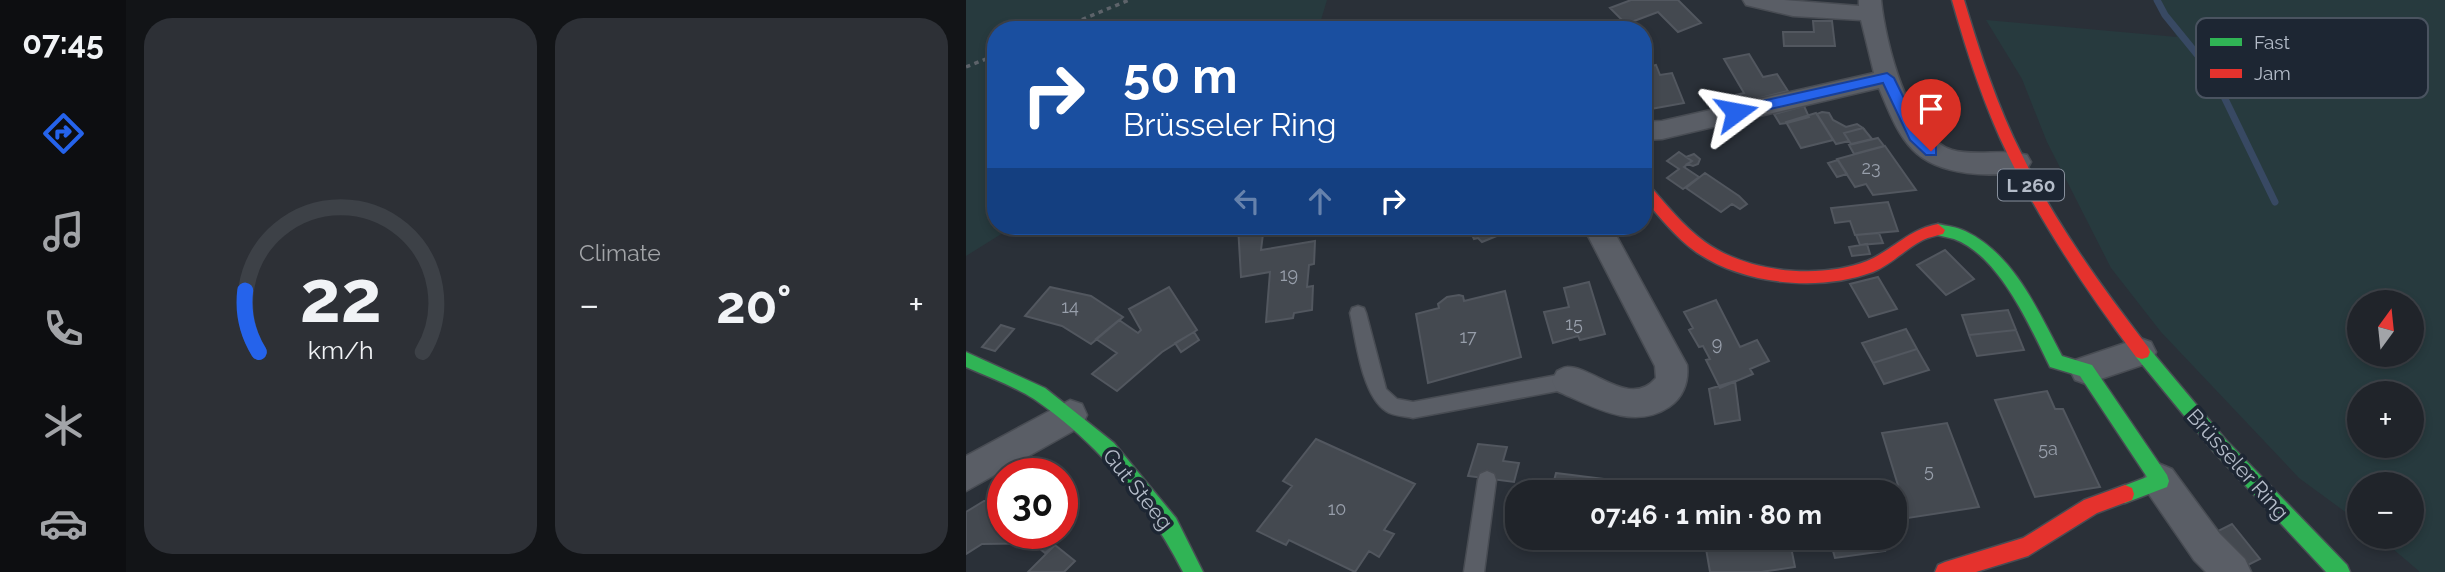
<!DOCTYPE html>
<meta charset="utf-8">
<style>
:root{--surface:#20242a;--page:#2d3036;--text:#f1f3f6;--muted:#a2a4a8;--line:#3d4147;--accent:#2563eb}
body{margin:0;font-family:Raleway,sans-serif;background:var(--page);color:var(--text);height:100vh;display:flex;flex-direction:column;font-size:26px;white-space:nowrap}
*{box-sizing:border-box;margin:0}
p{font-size:23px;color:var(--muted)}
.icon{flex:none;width:38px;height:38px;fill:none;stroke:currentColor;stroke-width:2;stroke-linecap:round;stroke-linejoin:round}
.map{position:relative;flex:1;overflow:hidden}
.drawer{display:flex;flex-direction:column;gap:18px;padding:18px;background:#121417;width:840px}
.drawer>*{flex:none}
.guide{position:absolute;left:21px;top:21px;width:665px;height:214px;border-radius:28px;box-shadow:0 4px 10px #0003,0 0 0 2px var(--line);background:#1a4fa0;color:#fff;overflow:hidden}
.needle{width:46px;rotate:15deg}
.tools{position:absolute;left:1381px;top:290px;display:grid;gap:14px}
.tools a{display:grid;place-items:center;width:77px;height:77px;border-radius:50%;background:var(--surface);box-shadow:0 4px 10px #0003,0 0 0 2px var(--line);font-size:35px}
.speed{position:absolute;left:21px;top:458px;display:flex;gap:14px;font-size:35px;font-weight:700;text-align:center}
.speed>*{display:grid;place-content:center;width:91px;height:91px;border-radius:50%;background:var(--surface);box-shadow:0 4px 10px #0003,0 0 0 2px var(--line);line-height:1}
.speed .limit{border:10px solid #d22;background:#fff;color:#111}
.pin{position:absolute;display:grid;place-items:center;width:60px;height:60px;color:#fff;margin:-72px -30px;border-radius:50% 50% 50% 0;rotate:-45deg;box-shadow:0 0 7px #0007}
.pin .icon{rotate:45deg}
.me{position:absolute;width:77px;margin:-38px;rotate:77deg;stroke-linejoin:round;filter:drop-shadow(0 0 5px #0008)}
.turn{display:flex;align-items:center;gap:24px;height:147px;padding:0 21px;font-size:32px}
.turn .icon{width:91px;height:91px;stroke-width:2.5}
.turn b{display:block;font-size:49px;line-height:60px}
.lanes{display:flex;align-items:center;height:66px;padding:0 21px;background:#0003;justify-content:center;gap:35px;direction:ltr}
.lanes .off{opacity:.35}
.big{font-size:52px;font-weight:700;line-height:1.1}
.drawer .tile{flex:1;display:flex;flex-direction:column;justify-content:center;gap:10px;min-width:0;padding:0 24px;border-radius:28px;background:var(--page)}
.drawer .dial{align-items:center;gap:0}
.dial svg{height:182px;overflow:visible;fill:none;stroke:var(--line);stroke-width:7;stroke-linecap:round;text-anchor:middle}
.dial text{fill:var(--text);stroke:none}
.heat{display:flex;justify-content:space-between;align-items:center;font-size:38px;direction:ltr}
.drawer .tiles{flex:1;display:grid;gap:18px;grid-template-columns:repeat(2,1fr)}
.trip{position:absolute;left:539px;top:480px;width:402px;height:70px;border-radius:28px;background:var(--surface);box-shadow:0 4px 10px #0003,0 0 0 2px var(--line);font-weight:700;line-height:70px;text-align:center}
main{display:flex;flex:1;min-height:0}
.menu{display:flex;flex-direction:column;width:126px;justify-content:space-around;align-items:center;background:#0d0e11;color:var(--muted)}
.menu .icon{width:49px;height:49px}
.menu .selected{color:var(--accent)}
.menu b{font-size:32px;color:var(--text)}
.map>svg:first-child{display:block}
.green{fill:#273a3e;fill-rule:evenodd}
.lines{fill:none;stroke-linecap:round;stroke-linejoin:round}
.stream{stroke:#384963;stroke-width:7}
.building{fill:#444950;stroke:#52575f;stroke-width:2}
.lane-casing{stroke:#484c53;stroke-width:3}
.street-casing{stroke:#484c53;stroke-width:3}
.fast-casing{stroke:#484c53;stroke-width:3}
.jam-casing{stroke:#484c53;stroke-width:3}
.path{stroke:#5d636a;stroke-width:3.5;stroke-dasharray:4.5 4.5;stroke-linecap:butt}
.lane{fill:#5a5e66;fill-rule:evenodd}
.street{fill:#5a5e66;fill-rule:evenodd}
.fast{fill:#30b455;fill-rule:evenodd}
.jam{fill:#e5322d;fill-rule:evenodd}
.route{fill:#2563eb;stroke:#184099;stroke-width:2}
.labels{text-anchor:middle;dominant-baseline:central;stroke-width:7;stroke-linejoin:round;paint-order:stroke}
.number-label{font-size:18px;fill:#989fab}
.shield{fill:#1d2633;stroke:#878f9c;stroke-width:2}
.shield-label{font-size:19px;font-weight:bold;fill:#b4bcc9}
.street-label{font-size:21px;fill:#b4bcc9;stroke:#1d2633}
.key{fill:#1d2633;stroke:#4a5360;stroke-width:2}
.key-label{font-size:19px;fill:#b4bcc9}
</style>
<main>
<nav class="menu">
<b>07:45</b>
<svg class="icon selected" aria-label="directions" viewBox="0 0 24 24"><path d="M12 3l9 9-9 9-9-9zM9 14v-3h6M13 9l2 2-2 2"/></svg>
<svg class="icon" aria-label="music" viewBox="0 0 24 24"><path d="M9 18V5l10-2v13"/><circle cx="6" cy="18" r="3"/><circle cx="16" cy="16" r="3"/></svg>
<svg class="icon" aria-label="phone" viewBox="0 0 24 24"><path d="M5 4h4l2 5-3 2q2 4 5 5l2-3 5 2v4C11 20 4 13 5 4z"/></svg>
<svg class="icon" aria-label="climate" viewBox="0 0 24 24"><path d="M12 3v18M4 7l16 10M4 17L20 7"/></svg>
<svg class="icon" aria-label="car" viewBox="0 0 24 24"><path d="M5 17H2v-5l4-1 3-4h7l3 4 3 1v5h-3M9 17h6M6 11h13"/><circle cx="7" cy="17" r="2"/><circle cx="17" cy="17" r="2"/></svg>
</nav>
<section class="drawer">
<div class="tiles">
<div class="tile dial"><svg viewBox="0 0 100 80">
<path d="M14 69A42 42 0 1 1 86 69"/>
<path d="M14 69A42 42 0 0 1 8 42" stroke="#2563eb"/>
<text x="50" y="56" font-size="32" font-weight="700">22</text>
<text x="50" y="72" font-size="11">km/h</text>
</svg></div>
<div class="tile"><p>Climate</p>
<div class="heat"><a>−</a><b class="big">20°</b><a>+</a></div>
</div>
</div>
</section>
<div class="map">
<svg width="1479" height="572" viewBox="0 0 1479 572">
<rect width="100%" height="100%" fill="#2a3038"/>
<path class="green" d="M0,0h361l-9,30h-322v196h18l-48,30z
M1188,0h291v572h-25l-41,-35h33v-52h-53v37l-60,-44 -138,-146 -50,-64 -64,-126 -25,-63 -36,-59 191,17zM1393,303h53v52h-53zM1393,394h53v52h-53z"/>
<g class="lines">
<path class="stream" d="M1191,0l8,15 48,59 62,128"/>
</g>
<path class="building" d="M665,0h47l23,23 -23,9 -20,-20 -32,12 -16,-16z
M847,21h19l3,25h-51l-1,-14h31z
M783,54l14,23 14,-3 11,17 -52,13 -5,-8 13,-3 -20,-34z
M690,65l4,10 12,-2 12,30 -39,7 -2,-42z
M838,106l5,11 -22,6 -7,1 -6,-10z
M856,112l7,1 4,7 13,7 11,-3 6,4 -19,5 5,8 -13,3 -19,-30z
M850,113l17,27 -32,8 -15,-26z
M897,128l9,11 -21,5 -7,-11z
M912,138l6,8 -30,8 -5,-9z
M919,146l31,44 -43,5 -7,-11 -11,3 -18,-28z
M713,152l13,9 -8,6 15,10 -16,12 -16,-11 12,-9 -12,-8z
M728,154l6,5 -2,5 -5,2 -6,-2 5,-3 -6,-4z
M872,160l9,14 -10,3 -9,-14z
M739,173l34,23 8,8 -7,5 -8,-5 -11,8 -35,-24z
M922,202l10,29 -43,4 -5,-14 -15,2 -4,-15z
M272,226h26l-3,24 54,-9 -1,23 -5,1 -2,22 6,-1 -1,24 -18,3 -1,5 -27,4 4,-50 -29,5z
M506,226h49l-39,16 -4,-4 -4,1 -6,-12z
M913,233l4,10 -23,2 -4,-10z
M901,244l3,10 -18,2 -3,-9z
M979,250l29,29 -28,16 -29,-30z
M912,277l19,32 -28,8 -19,-33z
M623,282l16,52 -25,6 -2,-4 -25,7 -9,-31 25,-5 -5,-19z
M84,287l41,9 32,21 -32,27 -29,-18 -37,-10z
M203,287l28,43 -35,22 -45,39 -25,-17 25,-21 -21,-14 23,-19 19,13 3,-3 -12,-21z
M539,291l16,66 -93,26 -12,-69 23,-6 -1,-4 9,-7 12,-2 4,1 1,5z
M750,300l24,47 17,-7 12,21 -19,8 3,5 -33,14 -14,-28 4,-1 -7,-13 -4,1 -10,-17 4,-2 -9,-16z
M1042,310l8,20 -47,5 -7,-20z
M35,325l13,4 -19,22 -13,-4z
M940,329l11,20 -44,14 -11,-20z
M1050,330l8,20 -47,6 -8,-21z
M228,332l5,8 -18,12 -6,-9z
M951,349l12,21 -45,14 -11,-21z
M769,381l5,39 -25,4 -6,-35z
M1081,391l8,18h8l37,78 -65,10 -40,-97z
M981,423l32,84 -71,11 -26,-85z
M350,439l99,45 -31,46 10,4 -15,23 -10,-6 -14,21 -66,-32 -3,5 -29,-14 35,-45 -9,-5z
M512,444l29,3 -4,14 16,2 -5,19 -46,-6z
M590,473l65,8 -2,11h-68z
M898,483l3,9h-35v-3z
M18,501h19v33h45l-2,4 9,7 -10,8 -5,-4 4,-6 -62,1 -16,10v-42z
M1266,524l28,35 -18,9 -28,-35z
M574,537h70l-2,11z
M756,537h67l6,30 -34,5h-51l-5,-29 17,-3z
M863,537h52l4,14 -50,7z
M89,545l20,16 -11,11h-36z"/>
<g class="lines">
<defs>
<path id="lane" d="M392,306l6,2 2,5 20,76 11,10 16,3 155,-29 6,3 3,5 -3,5 -6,3 -155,29c-8,-2 -20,-2 -27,-7 -24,-15 -30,-71 -36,-98l2,-5z
M521,471l7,3 2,6 -12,92h-20l14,-92 2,-6z"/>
<path id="street" d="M777,0h41l75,6v-6h22c4,40 27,137 71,150 25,7 52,-2 75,5l4,7 -4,7c-32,10 -89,7 -114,-19 -16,-16 -25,-41 -34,-62l-217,51 -19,1v-18l19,-1 212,-48 -13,-53 -68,-4 -47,-11z
M617,226h28l76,139c2,17 -4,33 -18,42 -36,24 -77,-1 -112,-16l-5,-10 5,-10c3,-1 6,-4 10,-4 26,-1 63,42 89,11l-1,-12z
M1174,338l11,4 5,10 -5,10 -65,22 -11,-4 -5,-10 5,-10z
M104,400l12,4 5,11 -5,11 -116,65v-35z
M1194,464l12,5 48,65 25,25 6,13h-45l-12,-12 -46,-67 -5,-12 5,-12z"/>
<path id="fast" d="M972,224c9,2 19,3 27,7 49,23 73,80 97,125l30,9 75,110 2,6 -2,6 -42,16 -7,-3 -2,-6 2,-6 29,-11 -67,-101 -30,-9c-20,-40 -50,-111 -96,-128 -7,-2 -14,-3 -21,-5l-2,-4z
M1176,345l6,2 78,93 121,125 3,7h-24l-112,-120 -78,-95 -2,-5 2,-5z
M0,352l79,36 69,55 62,75 27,54h-20c-35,-68 -86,-130 -149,-173 -20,-13 -46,-22 -68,-32z"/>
<path id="jam" d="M986,0h12c16,53 33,106 58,155 34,69 79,131 126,192l2,5 -2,5 -6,2 -6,-2c-48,-64 -93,-130 -128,-202 -24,-49 -41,-102 -56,-155z
M677,183l5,1c18,20 35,42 57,58 42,30 113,38 162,19 26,-11 42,-32 71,-37l7,6 -2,4c-7,2 -14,3 -20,6 -18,9 -32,25 -50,32 -54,20 -129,13 -177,-20 -21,-15 -36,-35 -53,-54z
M1159,485l7,3 2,6 -2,6 -35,13 -69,43 -52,16h-41l3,-7 7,-3 78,-24 61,-38z"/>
</defs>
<use href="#lane" class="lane-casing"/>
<use href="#street" class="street-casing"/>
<use href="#fast" class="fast-casing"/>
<use href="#jam" class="jam-casing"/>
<path class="path" d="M91,30l72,-30
M0,67l30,-12"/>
<use href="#lane" class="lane"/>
<use href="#street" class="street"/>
<use href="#fast" class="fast"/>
<use href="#jam" class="jam"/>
</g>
<path class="route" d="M921,73l7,5 27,55 15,14v8h-10l-16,-15 -27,-57 -147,34 -7,-5 7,-5z"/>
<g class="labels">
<g class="number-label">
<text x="905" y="167">23</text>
<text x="323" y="274">19</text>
<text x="104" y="306">14</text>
<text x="608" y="323">15</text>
<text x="502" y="336">17</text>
<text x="751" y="343">9</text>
<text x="1082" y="448">5a</text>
<text x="963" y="470">5</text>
<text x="371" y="508">10</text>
</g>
<rect class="shield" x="1032" y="169.5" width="66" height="31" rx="5"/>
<g class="shield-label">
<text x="1065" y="185">L 260</text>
</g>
<g class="street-label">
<text transform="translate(1272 464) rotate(48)">Brüsseler Ring</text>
<text transform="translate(172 489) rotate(51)">Gut Steeg</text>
</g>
</g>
<rect x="1230" y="18" width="232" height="80" rx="10" class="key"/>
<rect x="1244" y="38" width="32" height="8" fill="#30b455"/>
<rect x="1244" y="69" width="32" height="9" fill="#e5322d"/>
<g class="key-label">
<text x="1288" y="49">Fast</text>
<text x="1288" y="80">Jam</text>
</g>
</svg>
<div class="tools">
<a><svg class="needle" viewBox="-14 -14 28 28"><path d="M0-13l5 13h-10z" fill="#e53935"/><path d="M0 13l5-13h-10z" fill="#a2a4a8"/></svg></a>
<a>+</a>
<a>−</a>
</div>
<div class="speed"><div class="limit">30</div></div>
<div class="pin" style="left:965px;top:151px;background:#d93025"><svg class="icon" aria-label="arrive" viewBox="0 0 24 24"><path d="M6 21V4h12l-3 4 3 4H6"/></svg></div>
<svg class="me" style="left:770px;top:112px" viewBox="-20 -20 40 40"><path d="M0-17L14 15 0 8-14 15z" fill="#2563eb" stroke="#fff" stroke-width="4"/></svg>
<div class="trip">07:46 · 1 min · 80 m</div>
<div class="guide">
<div class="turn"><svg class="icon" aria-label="right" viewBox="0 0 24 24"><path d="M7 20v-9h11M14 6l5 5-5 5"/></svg><div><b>50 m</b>Brüsseler Ring</div></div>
<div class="lanes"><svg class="icon off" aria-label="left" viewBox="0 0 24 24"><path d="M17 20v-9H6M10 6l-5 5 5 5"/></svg><svg class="icon off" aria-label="ahead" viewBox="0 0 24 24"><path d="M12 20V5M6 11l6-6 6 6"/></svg><svg class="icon" aria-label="right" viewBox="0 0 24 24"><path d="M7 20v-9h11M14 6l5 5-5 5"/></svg></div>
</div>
</div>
</main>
